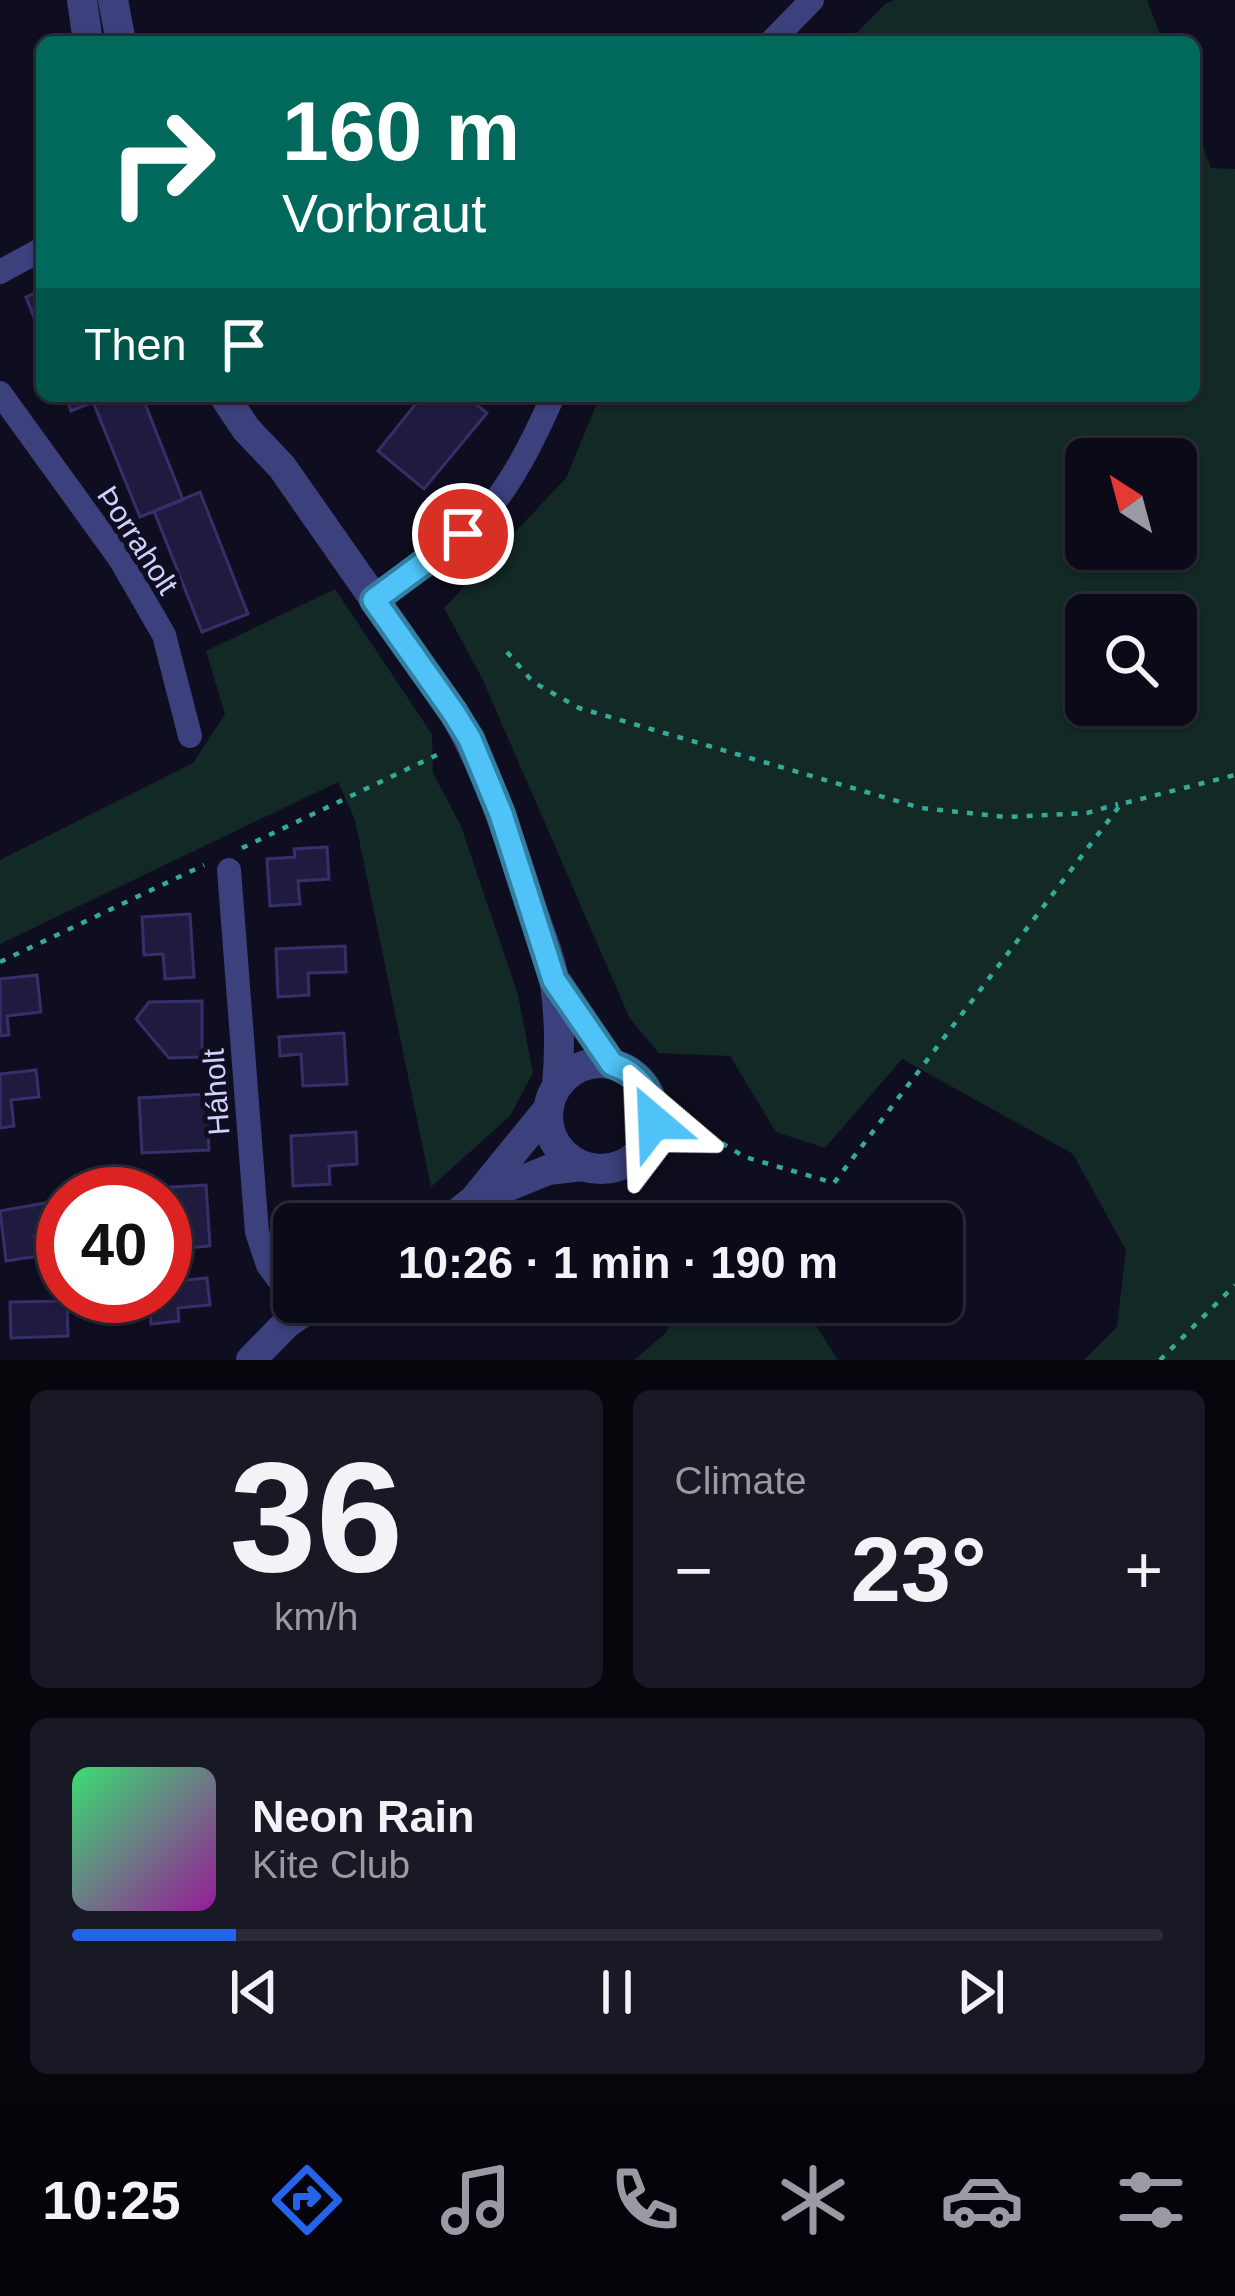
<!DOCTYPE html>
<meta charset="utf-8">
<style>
:root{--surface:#0b0a18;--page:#191825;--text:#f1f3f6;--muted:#9a9aa2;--line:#2b2b37;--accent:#2563eb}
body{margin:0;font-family:Helvetica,sans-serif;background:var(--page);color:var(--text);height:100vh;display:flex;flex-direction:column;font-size:45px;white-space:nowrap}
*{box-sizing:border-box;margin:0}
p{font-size:39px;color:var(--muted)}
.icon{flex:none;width:66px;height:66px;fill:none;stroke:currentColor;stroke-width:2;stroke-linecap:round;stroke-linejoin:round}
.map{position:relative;height:1360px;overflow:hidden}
.sheet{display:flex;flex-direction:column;gap:30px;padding:30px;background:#06060d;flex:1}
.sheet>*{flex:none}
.hud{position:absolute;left:36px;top:36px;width:1164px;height:366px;border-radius:18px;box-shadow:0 3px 9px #0004,0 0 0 3px var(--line);background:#00695c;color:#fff;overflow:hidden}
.needle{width:78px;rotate:324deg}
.tools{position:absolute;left:1065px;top:438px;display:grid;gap:24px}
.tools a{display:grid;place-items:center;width:132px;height:132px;border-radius:18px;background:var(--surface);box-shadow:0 3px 9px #0004,0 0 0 3px var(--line);font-size:60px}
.speed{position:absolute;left:36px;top:1167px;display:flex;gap:24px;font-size:60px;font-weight:700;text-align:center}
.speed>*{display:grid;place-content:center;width:156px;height:156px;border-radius:50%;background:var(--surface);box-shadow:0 3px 9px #0004,0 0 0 3px var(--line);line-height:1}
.speed .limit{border:18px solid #d22;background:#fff;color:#111}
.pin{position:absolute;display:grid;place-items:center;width:102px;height:102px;color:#fff;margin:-51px;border:6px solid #fff;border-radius:50%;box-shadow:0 3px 12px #0007}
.me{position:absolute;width:132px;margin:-66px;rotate:334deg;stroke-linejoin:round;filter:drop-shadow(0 0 9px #0008)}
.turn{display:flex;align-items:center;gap:42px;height:252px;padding:0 48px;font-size:54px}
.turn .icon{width:156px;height:156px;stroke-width:2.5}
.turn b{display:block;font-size:84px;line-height:102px}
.then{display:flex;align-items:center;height:114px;padding:0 48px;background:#0003;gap:24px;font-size:45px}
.big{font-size:90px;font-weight:700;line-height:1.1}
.sheet .tile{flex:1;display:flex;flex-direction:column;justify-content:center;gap:18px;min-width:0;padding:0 42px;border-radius:18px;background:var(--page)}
.sheet .dial{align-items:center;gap:0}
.dial b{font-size:156px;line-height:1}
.song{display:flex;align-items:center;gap:36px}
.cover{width:144px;height:144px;border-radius:18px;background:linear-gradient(135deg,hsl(140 70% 55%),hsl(300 70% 35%))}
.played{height:12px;border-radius:6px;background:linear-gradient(90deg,var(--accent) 15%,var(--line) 15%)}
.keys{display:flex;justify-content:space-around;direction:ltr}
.heat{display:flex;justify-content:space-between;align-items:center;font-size:66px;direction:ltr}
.sheet .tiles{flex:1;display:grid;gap:30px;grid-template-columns:1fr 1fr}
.tile:last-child{grid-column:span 2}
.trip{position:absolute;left:273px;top:1203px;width:690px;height:120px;border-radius:18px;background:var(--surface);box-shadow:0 3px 9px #0004,0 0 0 3px var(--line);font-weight:700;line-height:120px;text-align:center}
.tab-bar{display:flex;height:192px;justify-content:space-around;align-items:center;background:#04040a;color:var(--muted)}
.tab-bar .icon{width:84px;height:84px}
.tab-bar .current{color:var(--accent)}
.tab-bar b{font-size:54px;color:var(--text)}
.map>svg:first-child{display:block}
.green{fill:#122926;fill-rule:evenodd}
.building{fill:#1f1b3f;stroke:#352f6a;stroke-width:3}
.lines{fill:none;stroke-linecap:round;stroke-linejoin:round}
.path{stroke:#35aa98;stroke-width:4.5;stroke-dasharray:6 9;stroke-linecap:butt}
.minor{stroke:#3c407c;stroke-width:24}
.tertiary{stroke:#3c407c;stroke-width:30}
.route-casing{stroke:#337fa1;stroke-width:30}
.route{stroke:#4fc3f7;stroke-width:21}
.labels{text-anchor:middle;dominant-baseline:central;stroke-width:10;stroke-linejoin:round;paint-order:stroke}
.street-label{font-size:30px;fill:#d0d0fc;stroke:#0f0e20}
</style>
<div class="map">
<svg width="1235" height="1360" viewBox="0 0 1235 1360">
<rect width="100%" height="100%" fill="#0f0e20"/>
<path class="green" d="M895,0h252l16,42h-315l37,-38z
M1194,123l17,45 24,1v1191h-151l33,-33 9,-77 -53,-96 -171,-95 -77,89 -49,-16 -46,-76 -71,-3 -29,-34 -148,-341 -38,-70 122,-130 34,-82h594zM1176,459v90h-90v-90zM1086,615h90v90h-90z
M335,589l97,145 1,39 28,53 57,169 15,78 -23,43 -79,71 -76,-367 -17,-38 -338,162v-84l193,-97 32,-49 -19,-63z
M680,1302h121l37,58h-204l32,-27z"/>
<path class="building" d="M42,290v48l-16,-41z
M66,396h42l-37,15z
M108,396h34l41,104 -43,17 -47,-115z
M422,396h44l21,17 -63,76 -46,-38z
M200,492l48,122 -46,18 -48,-121z
M327,847l2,32 -31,2 2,23 -30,2 -3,-47 28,-2 -1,-8z
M190,914l4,63 -29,2 -2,-25 -19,1 -2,-38z
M345,946l1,26 -38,1 1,22 -31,2 -2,-48z
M37,975l4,37 -34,4 2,19 -9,1v-57z
M202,1001v56l-33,1 -33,-39 13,-17z
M344,1033l3,51 -44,2 -2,-32 -21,2 -1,-19z
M36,1070l3,27 -28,3 3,26 -14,2v-54z
M206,1094l3,56 -67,3 -3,-55z
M356,1132l1,32 -28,2 1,18 -37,2 -2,-50z
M206,1185l4,61 -44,4 -1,-56h-27v-5z
M50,1202l4,30 -20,3 4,21 -32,5 -6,-50z
M207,1278l3,27 -32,3 1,13 -28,3 -2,-28h16v-14z
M67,1301l1,35 -57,2 -1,-36z"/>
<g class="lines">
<path class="path" d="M507,652l26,30 46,26 342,100 85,9 81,-4 31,-9
M242,848l201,-96
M0,962l204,-97
M654,1112l46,18 45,27 89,26 287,-379 114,-29
M1160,1360l75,-75"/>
<path class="minor" d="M771,42l41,-42
M0,272l42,-23
M0,393l120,166 44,76 26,101
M374,600c45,-33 98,-64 130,-111 20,-29 35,-61 49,-93
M229,870l28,362 11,33 26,35"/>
<path class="tertiary" d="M82,0l6,42
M113,0l8,42
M224,396l22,33 36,38 172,246c35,60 55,125 76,190 8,26 21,54 25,81 5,34 5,68 2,102
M558,984l54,80
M548 1116a53 53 0 1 1 106 0a53 53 0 1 1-106 0Z
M479,1198l69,-28 35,-4
M444,1224l30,-24 75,-92
M251,1360l35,-36 31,-22"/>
</g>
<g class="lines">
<defs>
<path id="route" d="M463,534l-89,66 80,113 16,26 31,75 53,166 58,84c28,10 41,28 42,58"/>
</defs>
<use href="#route" class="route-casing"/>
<use href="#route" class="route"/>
</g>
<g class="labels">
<g class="street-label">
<text transform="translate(138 540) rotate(57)">Þorraholt</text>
<text transform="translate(216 1092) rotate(-94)">Háholt</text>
</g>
</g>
</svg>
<div class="tools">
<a><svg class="needle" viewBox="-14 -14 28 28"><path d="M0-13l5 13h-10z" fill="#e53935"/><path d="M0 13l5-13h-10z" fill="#9a9aa2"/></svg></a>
<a><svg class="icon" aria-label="search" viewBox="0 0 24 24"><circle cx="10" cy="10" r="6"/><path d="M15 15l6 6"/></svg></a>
</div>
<div class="speed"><div class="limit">40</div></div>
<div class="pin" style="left:463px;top:534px;background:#d93025"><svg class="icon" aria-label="arrive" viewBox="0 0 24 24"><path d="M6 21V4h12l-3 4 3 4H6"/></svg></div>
<svg class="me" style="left:654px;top:1122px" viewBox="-20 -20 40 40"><path d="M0-17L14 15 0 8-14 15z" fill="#4fc3f7" stroke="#fff" stroke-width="4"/></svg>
<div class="trip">10:26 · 1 min · 190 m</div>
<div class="hud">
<div class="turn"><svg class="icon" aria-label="right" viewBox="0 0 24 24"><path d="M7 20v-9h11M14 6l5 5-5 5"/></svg><div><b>160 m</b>Vorbraut</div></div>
<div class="then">Then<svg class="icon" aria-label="arrive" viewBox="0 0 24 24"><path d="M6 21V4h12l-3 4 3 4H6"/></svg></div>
</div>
</div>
<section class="sheet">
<div class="tiles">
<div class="tile dial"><b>36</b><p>km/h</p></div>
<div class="tile"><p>Climate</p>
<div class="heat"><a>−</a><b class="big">23°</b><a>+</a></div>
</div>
<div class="tile">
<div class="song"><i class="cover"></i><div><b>Neon Rain</b><p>Kite Club</p></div></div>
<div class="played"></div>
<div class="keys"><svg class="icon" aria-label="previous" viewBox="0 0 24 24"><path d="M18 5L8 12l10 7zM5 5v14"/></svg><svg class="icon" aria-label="pause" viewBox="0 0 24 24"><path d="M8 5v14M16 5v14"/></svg><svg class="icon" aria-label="next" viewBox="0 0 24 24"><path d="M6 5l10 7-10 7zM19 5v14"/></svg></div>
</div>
</div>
</section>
<nav class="tab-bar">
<b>10:25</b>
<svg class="icon current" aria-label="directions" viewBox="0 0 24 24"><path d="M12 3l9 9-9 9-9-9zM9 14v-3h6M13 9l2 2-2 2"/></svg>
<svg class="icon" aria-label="music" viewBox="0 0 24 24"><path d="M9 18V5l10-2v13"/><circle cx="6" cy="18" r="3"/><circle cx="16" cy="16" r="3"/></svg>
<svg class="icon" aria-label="phone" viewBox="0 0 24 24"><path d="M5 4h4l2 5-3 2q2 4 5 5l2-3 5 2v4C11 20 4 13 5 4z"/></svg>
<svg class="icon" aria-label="climate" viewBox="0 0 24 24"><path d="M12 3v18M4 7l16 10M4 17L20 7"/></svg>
<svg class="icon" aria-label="car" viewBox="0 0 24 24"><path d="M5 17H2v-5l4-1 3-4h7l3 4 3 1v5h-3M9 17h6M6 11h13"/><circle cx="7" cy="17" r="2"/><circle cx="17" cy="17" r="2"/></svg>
<svg class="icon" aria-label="filters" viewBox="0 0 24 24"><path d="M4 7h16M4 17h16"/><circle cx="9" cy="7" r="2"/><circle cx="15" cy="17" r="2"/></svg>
</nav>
